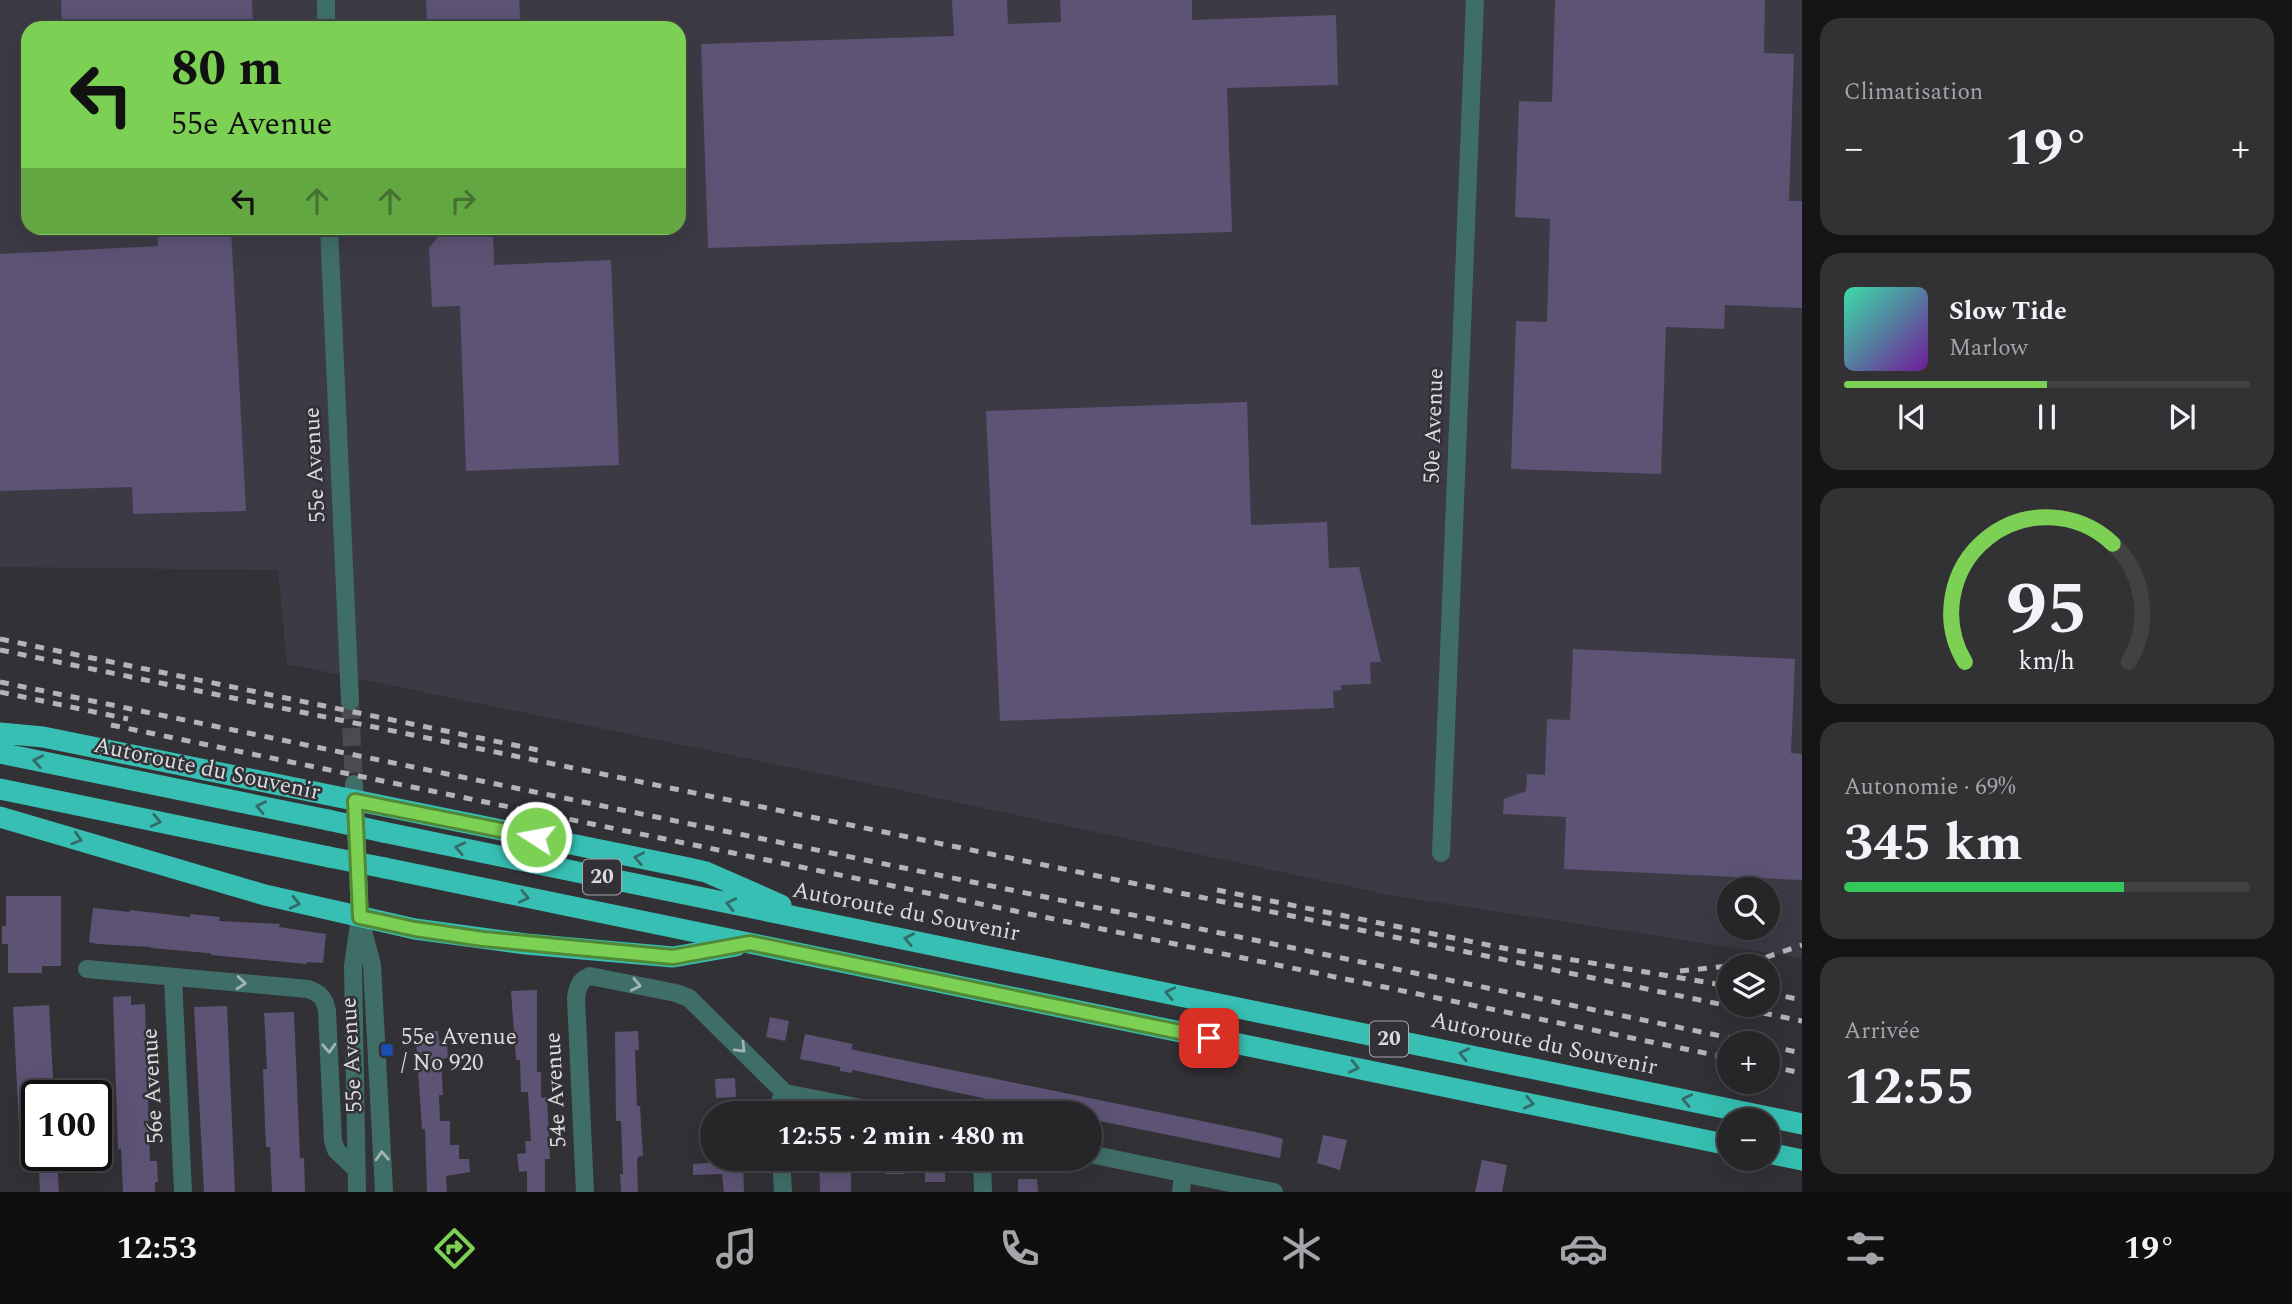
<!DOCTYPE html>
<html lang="fr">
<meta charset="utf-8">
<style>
:root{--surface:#262528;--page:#323134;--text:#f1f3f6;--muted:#a4a5a8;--line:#424245;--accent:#7cd154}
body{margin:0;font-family:Spectral,serif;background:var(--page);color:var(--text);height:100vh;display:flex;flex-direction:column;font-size:26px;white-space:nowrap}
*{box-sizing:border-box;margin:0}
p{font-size:23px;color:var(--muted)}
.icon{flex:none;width:38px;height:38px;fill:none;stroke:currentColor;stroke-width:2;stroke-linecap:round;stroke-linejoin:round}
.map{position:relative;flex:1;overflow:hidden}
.details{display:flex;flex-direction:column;gap:18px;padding:18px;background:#151416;width:490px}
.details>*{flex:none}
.hud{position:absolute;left:21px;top:21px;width:665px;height:214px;border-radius:21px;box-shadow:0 7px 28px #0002,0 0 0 2px var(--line);background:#7cd154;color:#111;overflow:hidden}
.fabs{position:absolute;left:1717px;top:877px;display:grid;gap:14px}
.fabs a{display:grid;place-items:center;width:63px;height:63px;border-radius:50%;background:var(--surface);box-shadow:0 7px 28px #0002,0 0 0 2px var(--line);font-size:35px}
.speed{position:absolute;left:21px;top:1080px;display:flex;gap:14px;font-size:35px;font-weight:700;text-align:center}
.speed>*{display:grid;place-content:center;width:91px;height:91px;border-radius:50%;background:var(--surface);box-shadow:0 7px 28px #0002,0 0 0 2px var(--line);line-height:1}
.speed .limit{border:4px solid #111;border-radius:10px;background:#fff;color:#111}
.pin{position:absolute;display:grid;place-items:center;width:60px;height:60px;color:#fff;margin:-30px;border-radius:14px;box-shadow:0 4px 10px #0006}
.me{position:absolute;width:77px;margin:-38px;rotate:281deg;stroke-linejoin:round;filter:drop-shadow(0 0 5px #0008)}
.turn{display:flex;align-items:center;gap:24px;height:147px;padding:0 35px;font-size:32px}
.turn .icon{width:91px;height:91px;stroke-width:2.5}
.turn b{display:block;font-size:49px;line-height:60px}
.lanes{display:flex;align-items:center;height:66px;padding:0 35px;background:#0003;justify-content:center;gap:35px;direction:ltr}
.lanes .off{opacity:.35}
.big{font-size:52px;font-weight:700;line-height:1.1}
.details .tile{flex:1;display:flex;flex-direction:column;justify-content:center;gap:10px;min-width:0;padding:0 24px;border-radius:21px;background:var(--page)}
.details .dial{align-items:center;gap:0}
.dial svg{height:182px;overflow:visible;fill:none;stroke:var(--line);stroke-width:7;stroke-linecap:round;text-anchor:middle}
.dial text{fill:var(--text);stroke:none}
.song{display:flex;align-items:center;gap:21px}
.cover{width:84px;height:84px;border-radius:10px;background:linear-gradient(135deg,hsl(160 70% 55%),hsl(280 70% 35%))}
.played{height:7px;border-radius:4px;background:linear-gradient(90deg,var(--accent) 50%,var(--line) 50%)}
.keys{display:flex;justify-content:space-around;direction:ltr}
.heat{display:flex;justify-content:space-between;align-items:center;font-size:38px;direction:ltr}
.charge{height:10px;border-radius:5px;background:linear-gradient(90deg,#34c759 69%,var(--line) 0)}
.trip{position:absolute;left:700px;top:1101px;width:402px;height:70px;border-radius:35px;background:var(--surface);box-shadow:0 7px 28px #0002,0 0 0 2px var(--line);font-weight:700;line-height:70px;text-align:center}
.menu{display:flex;height:112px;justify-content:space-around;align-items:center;background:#0f0f10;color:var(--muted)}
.menu .icon{width:49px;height:49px}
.menu .current{color:var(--accent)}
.menu b{font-size:32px;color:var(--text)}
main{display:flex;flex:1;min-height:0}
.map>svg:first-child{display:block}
.built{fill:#3c3a45;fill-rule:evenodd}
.building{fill:#5d5375}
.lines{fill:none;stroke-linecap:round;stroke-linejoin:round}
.minor-tunnel{stroke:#4b4a4f;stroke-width:18;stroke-dasharray:18 9;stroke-linecap:butt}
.minor{stroke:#3f6e68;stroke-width:18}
.highway{stroke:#36bfb2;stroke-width:21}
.rail{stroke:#b4b3b7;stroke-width:5;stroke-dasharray:9 9;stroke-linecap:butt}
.highway-bridge{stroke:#36bfb2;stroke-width:21}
.oneway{stroke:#346a68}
.oneway2{stroke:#a4b4b5}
.route-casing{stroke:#518837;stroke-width:18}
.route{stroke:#7cd154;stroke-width:12}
.transit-dot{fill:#1a4fb4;stroke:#323136;stroke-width:2.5}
.labels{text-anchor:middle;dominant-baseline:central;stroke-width:5;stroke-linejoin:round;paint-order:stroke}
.shield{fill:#323136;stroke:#a8a7ac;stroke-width:2}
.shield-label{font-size:21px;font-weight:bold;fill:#dbdade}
.street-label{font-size:23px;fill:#dbdade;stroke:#323136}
.poi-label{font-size:23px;fill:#dbdade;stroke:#323136;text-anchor:start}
</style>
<main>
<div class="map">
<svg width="1802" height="1192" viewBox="0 0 1802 1192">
<rect width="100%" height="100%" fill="#323136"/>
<path class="built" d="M0,0h1802v958l-413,-63 -546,-117 -556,-114 -9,-94 -278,-3zM28,28h651v200h-651zM1729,889h39v39h-39z"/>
<path class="building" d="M61,0h191l1,28h-191z
M426,0h93l2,28h-94z
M952,0h55l1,24 53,-2 -1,-22h132v20l144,-5 2,70 -111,3 5,144 -524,16 -7,-204 253,-8z
M1555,0h210l-1,53 30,1 -5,147h13v107l-77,-3 -1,24 -58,-2 -5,147 -150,-5 5,-148 31,1 3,-103 -35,-2 4,-116 33,1z
M157,228h74l15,283 -113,3 -1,-27 -132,4v-237l158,-8z
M493,230l1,35 117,-5 8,205 -153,6 -6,-165 -28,1 -3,-59 13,-16z
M1247,402l4,123 76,-3 2,46 30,-1 22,95h-11l1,22 -30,1v5l-8,1 1,17 -334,13 -14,-310z
M1573,649l222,10 -4,94 11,1v126l-238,-11 2,-52 -63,-3 1,-15 22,-8 1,-17 18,1 2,-56 23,1z
M6,896h55v70h-19v7h-34v-29h-6v-18h4z
M93,908l37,4v-2l60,7v-3l30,3 -1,4 61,3 -1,3 47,7 -3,29 -16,-1v2l-96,-9v-2h-4l-56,-5v-1l-53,-3 -9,-2z
M537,990v82h4v26l6,-1 3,62h-5v33h-18v-21l-8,1 -2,-18 9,-1 -1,-12h6l-3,-49h-7l-1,-32h-4l-5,-69z
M131,996v9l14,-1 5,157h7l1,21h-3v10h-32l-2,-43h-3l-5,-152z
M49,1005l5,91h-17v70h-16l-8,-159z
M227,1006l8,186h-31l-10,-185z
M294,1012l6,146h4l1,34h-33l-2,-45h-4l-1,-22 -2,-56h4l-3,-56z
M770,1017l19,4 -4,20 -19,-4z
M438,1031l1,10h8l1,17 -7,1 2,36h-4l1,26h10v24h9v14h10l1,13 -24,4 1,16h-20l-2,-63h-3l-6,-88h3l-1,-9z
M638,1031l1,19h-4l2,56h3l3,50h-4l-2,3 1,33h-17l-1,-18h3l-2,-53h-5l-1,-89z
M805,1034l48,10 -2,5 8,2 406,83 18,5 -3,19 -190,-39v-6h-38l-199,-43 -1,3 -12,-2v-4l-40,-8z
M735,1078l1,19 -20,1 -1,-19z
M1323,1135l24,5 -7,30 -23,-7z
M38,1155h19l2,37h-19z
M722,1158h21l1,34h-20l-2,-18 -29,1v-11l29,-2z
M819,1158h20v12h12v22h-31z
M884,1158h20l1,16h-20z
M1482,1160l25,5 -5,27h-27z
M925,1162h20v20h-20z
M1018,1179h19l1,13h-20z"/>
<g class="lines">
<path class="minor-tunnel" d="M350,701l4,83"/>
<path class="minor" d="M326,0v28
M329,228l21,473
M354,784l6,133 -7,49 4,226
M1441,853l34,-853
M362,927l10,38 12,227
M87,969l221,20c12,4 17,10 19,22l6,130 3,9 21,20
M173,977l10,215
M779,1113l1,-12 5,-8
M1090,1154l184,38
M781,1158l2,34
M982,1158l1,34
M585,1192l-9,-194c1,-10 4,-19 14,-22l86,17 13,5 96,95 102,20
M1181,1192l2,-19"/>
<path class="highway" d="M0,733l43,4 641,130 22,5 75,33
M0,753l328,67
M0,789l329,68
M0,817l265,78 150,34 111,15 147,13 63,-11
M383,832l1419,292
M385,868l1344,277
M1768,1153l34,7"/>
<path class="rail" d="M0,639l538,111
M0,650l1802,371
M0,682l1755,361
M0,692l128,27
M111,725l1618,333
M1217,890l291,59 221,37
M1731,966l27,-6 44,-15
M1680,971l49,-5
M1768,993l34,7
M1768,1046l34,7
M1768,1066l34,7"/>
<path class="highway-bridge" d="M328,820l55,12
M329,857l56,11"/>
</g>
<defs><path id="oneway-chevron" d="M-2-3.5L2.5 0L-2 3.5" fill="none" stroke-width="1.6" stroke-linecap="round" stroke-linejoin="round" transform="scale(1.75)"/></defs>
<g class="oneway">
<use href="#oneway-chevron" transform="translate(38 761) rotate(-169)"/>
<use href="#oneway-chevron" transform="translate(261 807) rotate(-168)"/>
<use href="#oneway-chevron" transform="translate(156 821) rotate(12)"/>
<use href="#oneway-chevron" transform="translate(77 839) rotate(17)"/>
<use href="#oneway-chevron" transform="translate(460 848) rotate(-168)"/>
<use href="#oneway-chevron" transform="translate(639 858) rotate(-169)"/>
<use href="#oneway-chevron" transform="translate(524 897) rotate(12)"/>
<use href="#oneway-chevron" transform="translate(295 903) rotate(13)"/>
<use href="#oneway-chevron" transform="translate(731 904) rotate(-168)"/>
<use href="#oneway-chevron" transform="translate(909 939) rotate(-169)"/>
<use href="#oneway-chevron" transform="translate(1170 993) rotate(-168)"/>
<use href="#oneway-chevron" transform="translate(1464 1054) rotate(-168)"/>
<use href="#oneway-chevron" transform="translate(1354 1067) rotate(12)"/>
<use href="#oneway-chevron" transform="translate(1687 1100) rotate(-168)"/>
<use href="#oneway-chevron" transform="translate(1529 1103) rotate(12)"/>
</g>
<g class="oneway2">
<use href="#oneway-chevron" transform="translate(241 983) rotate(5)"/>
<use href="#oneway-chevron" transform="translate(636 985) rotate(12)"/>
<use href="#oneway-chevron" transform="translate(329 1048) rotate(87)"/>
<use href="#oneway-chevron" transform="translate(741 1048) rotate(45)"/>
<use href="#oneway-chevron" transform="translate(382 1156) rotate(-93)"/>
</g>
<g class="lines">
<defs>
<path id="route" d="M536,837l-181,-36 5,116 55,12 68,10 190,18 77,-14 459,95"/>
</defs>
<use href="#route" class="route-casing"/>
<use href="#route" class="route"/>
</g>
<rect class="transit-dot" x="380" y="1043" width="14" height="14" rx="3.5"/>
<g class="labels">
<g class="shield">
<rect x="583" y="859.5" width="38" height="35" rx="5"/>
<rect x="1370" y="1021.5" width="38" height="35" rx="5"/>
</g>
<g class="shield-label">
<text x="602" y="877">20</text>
<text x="1389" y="1039">20</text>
</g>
<g class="street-label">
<text transform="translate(1434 426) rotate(-88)">50e Avenue</text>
<text transform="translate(315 465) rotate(-93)">55e Avenue</text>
<text transform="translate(207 769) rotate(12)">Autoroute du Souvenir</text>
<text transform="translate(906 912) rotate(11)">Autoroute du Souvenir</text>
<text transform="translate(1544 1044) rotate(12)">Autoroute du Souvenir</text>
<text transform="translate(352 1055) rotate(-93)">55e Avenue</text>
<text transform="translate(153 1086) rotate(-93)">56e Avenue</text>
<text transform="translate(556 1090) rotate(-93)">54e Avenue</text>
</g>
<g class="poi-label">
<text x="401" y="1037">55e Avenue<tspan x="401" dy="26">/ No 920</tspan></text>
</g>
</g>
</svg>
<div class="fabs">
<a><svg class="icon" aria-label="search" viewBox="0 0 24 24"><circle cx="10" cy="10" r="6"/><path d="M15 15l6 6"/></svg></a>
<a><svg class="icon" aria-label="layers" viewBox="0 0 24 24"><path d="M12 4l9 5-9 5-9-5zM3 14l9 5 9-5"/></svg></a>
<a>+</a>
<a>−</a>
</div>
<div class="speed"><div class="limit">100</div></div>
<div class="pin" style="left:1209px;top:1038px;background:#d93025"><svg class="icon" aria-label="arrive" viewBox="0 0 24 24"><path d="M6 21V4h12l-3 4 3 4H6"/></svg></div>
<svg class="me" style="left:536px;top:837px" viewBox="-20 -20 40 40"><circle r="17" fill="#7cd154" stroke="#fff" stroke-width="3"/><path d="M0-11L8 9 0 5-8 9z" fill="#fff"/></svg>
<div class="trip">12:55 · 2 min · 480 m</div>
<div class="hud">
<div class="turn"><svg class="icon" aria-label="left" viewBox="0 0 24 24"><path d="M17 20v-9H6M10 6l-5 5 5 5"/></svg><div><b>80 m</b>55e Avenue</div></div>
<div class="lanes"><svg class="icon" aria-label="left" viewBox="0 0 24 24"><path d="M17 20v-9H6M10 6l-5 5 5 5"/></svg><svg class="icon off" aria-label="ahead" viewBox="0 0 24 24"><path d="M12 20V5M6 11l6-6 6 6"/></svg><svg class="icon off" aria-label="ahead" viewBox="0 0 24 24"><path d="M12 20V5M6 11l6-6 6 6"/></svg><svg class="icon off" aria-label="right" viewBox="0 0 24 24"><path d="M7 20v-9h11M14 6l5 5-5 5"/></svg></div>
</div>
</div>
<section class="details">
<div class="tile"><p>Climatisation</p>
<div class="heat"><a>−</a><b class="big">19°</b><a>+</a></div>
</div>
<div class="tile">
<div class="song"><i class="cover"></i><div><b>Slow Tide</b><p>Marlow</p></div></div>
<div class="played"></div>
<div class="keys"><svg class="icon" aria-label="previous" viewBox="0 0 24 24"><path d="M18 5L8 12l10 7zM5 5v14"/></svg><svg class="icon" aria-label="pause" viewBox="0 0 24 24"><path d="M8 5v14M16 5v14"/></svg><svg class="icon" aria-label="next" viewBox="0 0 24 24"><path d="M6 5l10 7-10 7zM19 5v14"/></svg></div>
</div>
<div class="tile dial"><svg viewBox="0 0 100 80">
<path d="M14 69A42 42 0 1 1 86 69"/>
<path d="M14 69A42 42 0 0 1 79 17" stroke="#7cd154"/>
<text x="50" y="56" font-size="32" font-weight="700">95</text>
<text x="50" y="72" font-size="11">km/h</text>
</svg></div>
<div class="tile"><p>Autonomie · 69%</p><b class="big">345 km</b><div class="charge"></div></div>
<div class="tile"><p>Arrivée</p><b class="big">12:55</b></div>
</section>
</main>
<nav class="menu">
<b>12:53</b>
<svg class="icon current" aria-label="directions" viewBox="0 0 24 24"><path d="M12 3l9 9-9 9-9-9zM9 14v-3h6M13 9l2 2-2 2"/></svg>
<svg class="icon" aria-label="music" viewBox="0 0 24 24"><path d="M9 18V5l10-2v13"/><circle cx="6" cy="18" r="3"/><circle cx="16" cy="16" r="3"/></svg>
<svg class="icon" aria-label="phone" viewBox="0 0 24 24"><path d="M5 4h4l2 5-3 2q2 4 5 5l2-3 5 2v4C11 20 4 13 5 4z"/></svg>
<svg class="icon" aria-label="climate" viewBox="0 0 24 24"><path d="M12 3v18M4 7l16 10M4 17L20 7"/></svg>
<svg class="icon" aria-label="car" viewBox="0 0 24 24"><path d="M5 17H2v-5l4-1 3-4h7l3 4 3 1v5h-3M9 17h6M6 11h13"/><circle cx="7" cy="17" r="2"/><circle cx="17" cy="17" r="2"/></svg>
<svg class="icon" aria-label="filters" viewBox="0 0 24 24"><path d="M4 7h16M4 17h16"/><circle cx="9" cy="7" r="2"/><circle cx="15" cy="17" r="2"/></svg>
<b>19°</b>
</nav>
